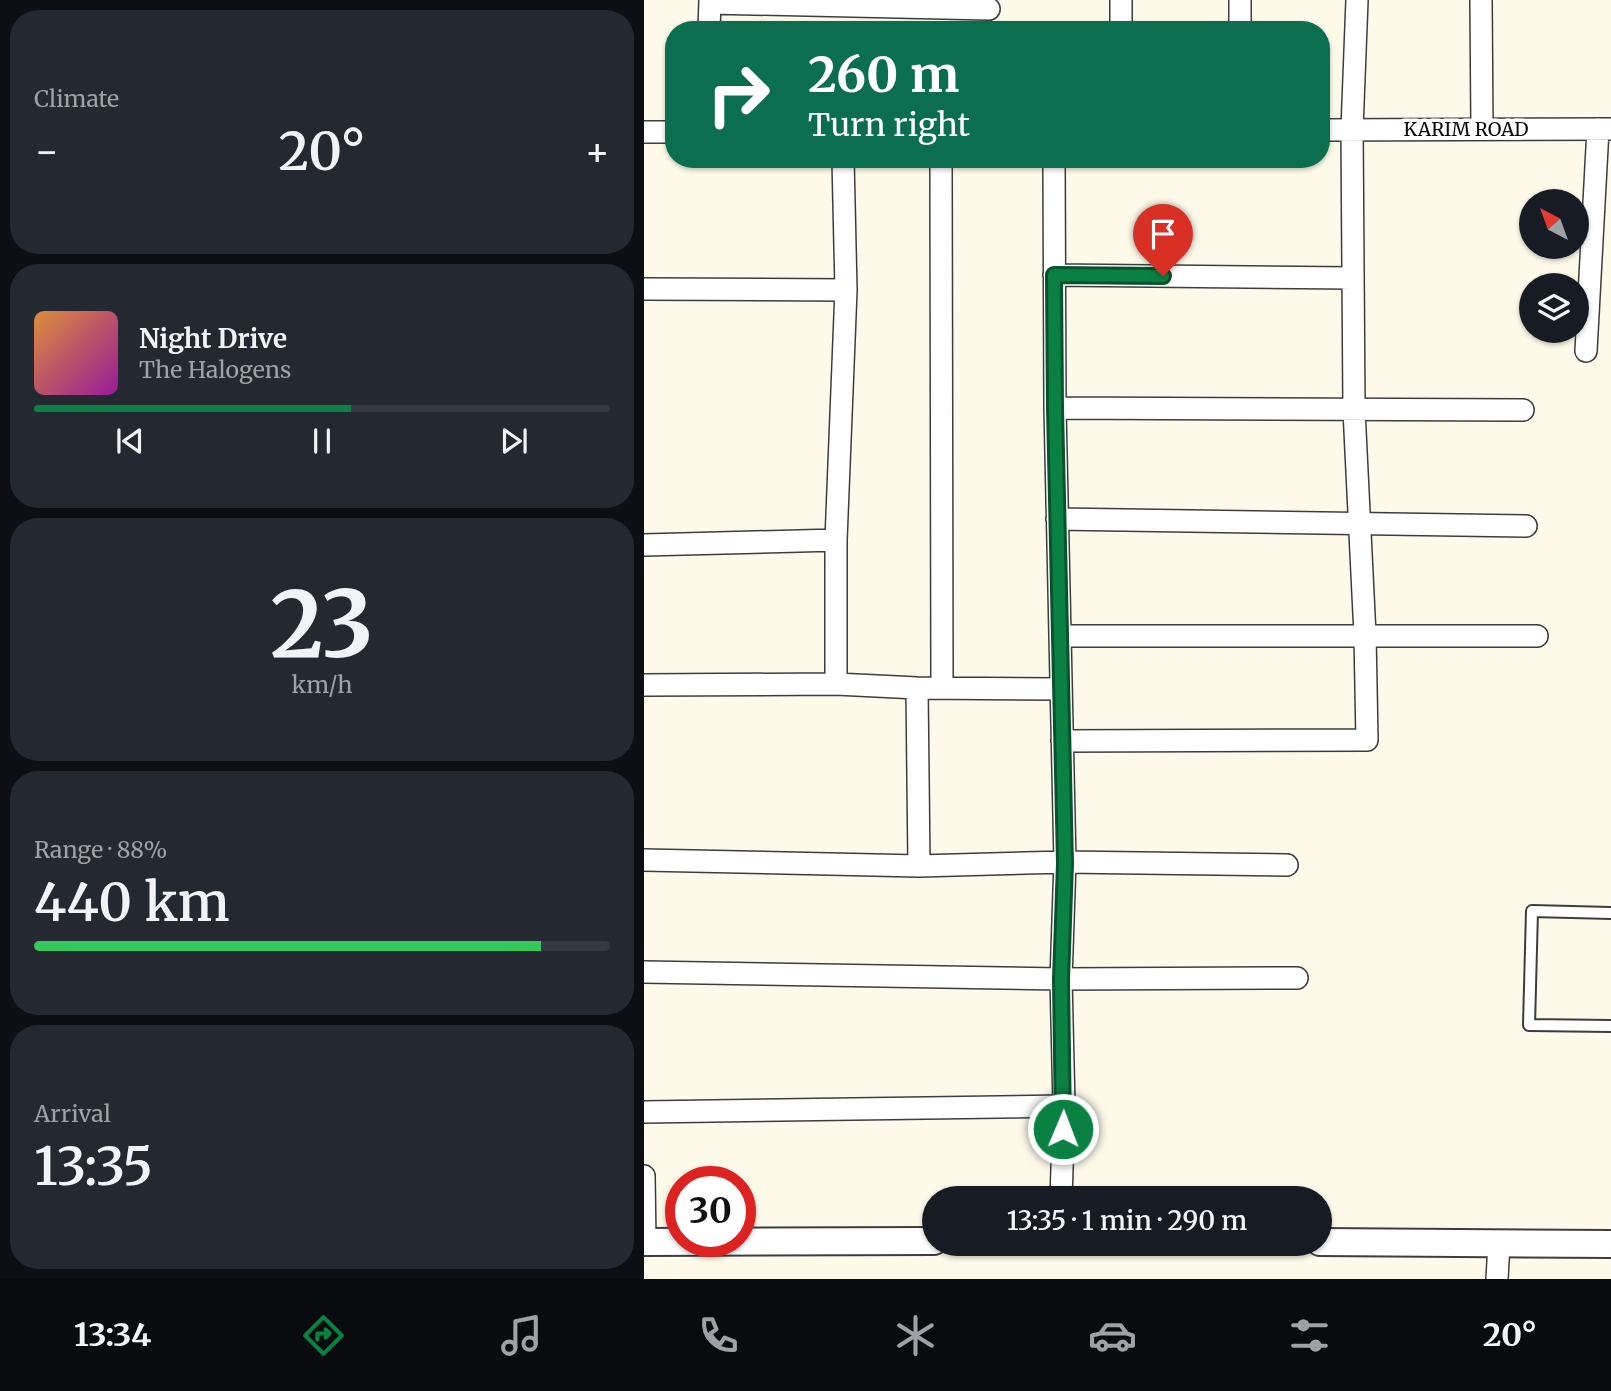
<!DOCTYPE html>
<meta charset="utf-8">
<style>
:root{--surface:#171b24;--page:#242831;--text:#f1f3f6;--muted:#9ea1a6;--line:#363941;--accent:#0b8043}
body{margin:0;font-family:Merriweather,serif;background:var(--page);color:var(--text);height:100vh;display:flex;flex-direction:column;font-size:26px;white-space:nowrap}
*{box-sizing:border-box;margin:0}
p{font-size:23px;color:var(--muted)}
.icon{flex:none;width:38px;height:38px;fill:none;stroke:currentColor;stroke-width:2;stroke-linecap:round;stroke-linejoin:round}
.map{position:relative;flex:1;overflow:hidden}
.drawer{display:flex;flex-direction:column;gap:10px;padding:10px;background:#0d0f14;width:644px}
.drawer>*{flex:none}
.banner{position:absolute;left:21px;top:21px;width:665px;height:147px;border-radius:28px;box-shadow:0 2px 5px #0004;background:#0b6e4f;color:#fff;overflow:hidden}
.needle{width:46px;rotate:319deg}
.buttons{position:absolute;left:875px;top:189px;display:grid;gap:14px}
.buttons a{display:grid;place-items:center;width:70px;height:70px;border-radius:50%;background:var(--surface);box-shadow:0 2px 5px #0004;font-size:35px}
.speed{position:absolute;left:21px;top:1166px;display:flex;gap:14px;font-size:35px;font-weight:700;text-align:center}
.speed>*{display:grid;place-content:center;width:91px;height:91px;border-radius:50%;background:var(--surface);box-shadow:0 2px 5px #0004;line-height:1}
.speed .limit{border:10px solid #d22;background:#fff;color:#111}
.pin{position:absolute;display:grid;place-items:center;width:60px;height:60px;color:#fff;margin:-72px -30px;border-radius:50% 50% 50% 0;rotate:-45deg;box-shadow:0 0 7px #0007}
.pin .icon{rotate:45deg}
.me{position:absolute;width:77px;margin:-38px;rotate:1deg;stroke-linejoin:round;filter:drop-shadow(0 0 5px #0008)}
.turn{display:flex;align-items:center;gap:24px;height:147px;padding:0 28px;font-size:32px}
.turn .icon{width:91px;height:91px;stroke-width:2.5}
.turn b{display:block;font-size:49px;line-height:60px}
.big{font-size:52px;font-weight:600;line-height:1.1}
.drawer .card{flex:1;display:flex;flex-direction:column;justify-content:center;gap:10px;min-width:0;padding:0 24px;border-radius:28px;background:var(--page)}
.drawer .dial{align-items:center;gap:0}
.dial b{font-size:91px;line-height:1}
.song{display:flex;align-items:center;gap:21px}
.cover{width:84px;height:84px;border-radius:10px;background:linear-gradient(135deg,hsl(30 70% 55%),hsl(300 70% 35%))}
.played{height:7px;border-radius:4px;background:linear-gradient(90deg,var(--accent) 55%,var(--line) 55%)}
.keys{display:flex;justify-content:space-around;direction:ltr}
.heat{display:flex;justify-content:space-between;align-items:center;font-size:38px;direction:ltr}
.charge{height:10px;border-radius:5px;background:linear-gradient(90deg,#34c759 88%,var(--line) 0)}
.trip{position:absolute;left:278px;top:1186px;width:410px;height:70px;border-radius:35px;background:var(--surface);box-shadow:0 2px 5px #0004;font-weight:600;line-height:70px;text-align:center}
.tab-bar{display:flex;height:112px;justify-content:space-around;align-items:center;background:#090b0e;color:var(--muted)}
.tab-bar .icon{width:49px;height:49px}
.tab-bar .active{color:var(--accent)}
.tab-bar b{font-size:32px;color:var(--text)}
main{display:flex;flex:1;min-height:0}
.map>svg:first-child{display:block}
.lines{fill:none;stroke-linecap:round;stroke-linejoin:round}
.service-casing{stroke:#3d3d3d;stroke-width:14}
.minor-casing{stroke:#3d3d3d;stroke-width:24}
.tertiary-casing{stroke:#3d3d3d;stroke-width:30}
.service{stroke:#fff;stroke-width:10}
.minor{stroke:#fff;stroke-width:21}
.tertiary{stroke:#fff;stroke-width:26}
.route-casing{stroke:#07532c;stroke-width:18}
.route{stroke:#0b8043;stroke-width:12}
.labels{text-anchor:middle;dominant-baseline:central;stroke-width:7;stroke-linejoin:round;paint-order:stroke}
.street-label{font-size:19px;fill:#0a0a0a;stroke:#fff}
</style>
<main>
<section class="drawer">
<div class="card"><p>Climate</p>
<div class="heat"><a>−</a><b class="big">20°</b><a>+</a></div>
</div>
<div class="card">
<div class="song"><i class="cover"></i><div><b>Night Drive</b><p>The Halogens</p></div></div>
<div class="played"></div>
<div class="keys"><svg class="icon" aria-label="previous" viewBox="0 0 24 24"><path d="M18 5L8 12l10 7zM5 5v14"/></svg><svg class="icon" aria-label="pause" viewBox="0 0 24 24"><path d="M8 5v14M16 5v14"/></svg><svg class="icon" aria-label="next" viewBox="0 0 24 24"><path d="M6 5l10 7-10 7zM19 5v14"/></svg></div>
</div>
<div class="card dial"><b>23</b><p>km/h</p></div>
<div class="card"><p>Range · 88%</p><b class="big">440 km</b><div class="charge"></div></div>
<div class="card"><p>Arrival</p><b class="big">13:35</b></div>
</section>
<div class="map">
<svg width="967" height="1279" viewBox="0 0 967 1279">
<rect width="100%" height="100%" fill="#fdfaea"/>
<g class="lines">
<defs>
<path id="service" d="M967,913l-79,-2 -3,114 82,1"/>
<path id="minor" d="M837,0l1,129
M66,3l279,6
M65,30l1,-30
M477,30v-30
M596,30v-30
M677,130l290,-1
M0,132h30
M199,159l3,131
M297,159l1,528
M410,159l1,249 10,454 -4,117 3,127 -3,93
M410,275l299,3
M0,289l202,1 -10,250 -192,5
M942,351l12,-222
M411,408l468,2
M413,519l469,7
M192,540v144
M416,636h477
M0,685l192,-1 81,4 143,1
M273,688l2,178
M418,741l305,-1 -2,-105 -11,-225 -2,-281 5,-129
M0,860l275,6 146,-4 222,3
M0,972l417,7 236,-1
M0,1112l420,-6
M0,1176l1,66
M853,1279l2,-35"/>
<path id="tertiary" d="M0,1242l290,-1
M676,1242l291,2"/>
</defs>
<use href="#service" class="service-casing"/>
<use href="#minor" class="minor-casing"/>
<use href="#tertiary" class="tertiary-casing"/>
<use href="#service" class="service"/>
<use href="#minor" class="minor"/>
<use href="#tertiary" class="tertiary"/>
</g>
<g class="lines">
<defs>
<path id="route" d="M419,1129l-2,-150 4,-116 -10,-455 -1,-133 109,1"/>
</defs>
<use href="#route" class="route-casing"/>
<use href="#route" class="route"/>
</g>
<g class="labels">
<g class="street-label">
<text x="822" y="129">KARIM ROAD</text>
</g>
</g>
</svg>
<div class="buttons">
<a><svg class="needle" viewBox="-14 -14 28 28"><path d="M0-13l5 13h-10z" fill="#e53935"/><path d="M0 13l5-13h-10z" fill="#9ea1a6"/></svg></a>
<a><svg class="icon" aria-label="layers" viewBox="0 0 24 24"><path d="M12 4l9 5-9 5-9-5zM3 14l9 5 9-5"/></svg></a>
</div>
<div class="speed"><div class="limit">30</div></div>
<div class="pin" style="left:519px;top:276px;background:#d93025"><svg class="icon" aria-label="arrive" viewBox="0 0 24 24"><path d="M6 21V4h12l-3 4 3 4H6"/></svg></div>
<svg class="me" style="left:419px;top:1129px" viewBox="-20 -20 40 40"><circle r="17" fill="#0b8043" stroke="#fff" stroke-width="3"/><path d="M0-11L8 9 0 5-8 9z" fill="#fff"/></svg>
<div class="trip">13:35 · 1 min · 290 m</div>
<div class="banner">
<div class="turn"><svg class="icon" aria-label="right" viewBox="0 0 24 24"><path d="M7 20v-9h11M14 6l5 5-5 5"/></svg><div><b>260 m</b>Turn right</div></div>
</div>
</div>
</main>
<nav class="tab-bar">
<b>13:34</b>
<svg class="icon active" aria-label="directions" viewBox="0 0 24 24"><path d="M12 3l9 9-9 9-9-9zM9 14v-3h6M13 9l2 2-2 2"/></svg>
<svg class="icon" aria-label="music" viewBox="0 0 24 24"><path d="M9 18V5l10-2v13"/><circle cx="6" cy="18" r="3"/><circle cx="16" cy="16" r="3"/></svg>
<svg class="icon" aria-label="phone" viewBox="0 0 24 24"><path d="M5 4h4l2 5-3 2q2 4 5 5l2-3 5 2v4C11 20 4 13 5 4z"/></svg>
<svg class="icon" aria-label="climate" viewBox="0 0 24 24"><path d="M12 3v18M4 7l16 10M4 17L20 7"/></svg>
<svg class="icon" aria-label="car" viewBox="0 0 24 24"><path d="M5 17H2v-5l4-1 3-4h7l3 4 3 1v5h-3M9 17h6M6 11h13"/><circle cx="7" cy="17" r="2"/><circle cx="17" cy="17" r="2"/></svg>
<svg class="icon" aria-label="filters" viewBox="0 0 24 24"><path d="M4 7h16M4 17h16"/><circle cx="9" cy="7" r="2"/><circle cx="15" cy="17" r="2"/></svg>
<b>20°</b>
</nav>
